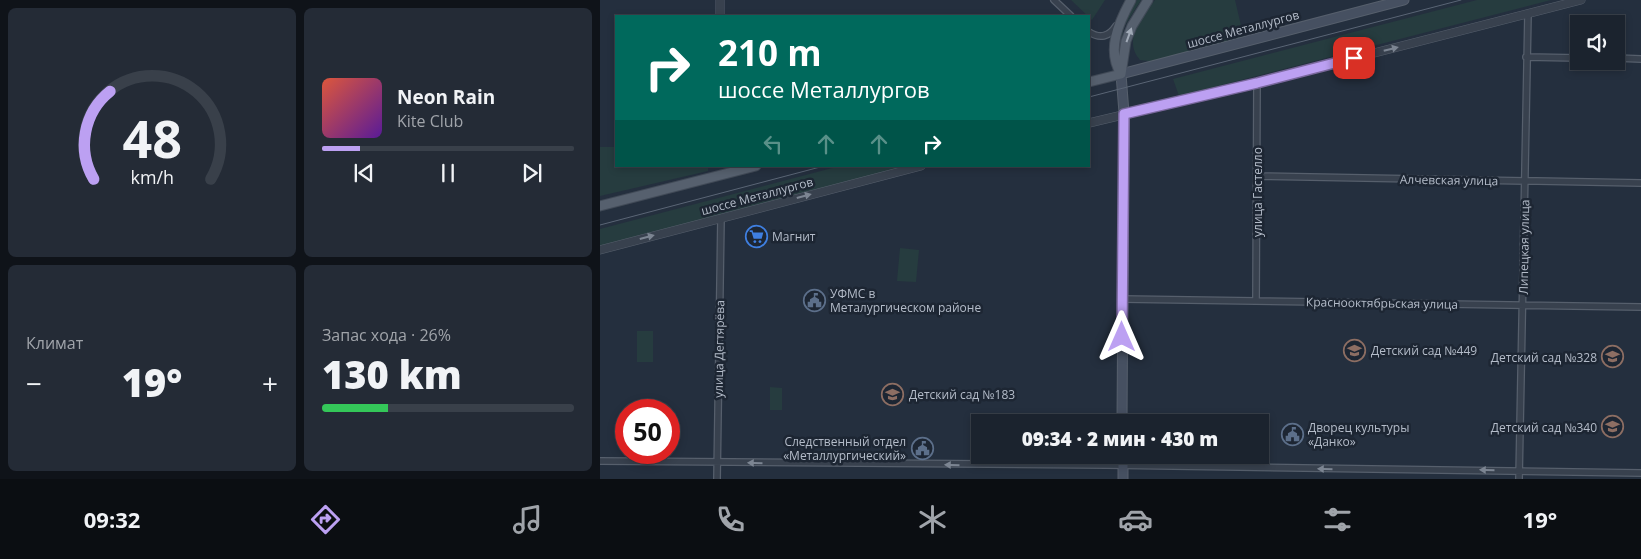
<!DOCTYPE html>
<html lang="ru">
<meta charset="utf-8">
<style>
:root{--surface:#1b232e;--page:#242b36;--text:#f1f3f6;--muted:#a0a4aa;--line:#39404a;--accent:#bca0f2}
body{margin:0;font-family:"Open Sans",sans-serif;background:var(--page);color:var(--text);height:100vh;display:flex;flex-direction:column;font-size:19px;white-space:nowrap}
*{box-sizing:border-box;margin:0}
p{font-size:16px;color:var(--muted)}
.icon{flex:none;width:28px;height:28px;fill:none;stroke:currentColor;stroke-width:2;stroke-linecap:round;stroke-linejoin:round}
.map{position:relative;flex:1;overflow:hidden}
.sheet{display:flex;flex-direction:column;gap:8px;padding:8px;background:#0f1319;width:600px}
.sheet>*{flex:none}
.top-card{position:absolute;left:15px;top:15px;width:475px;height:152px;border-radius:0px;box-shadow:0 2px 8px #0003,0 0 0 1px var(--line);background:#00695c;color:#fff;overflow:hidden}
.fabs{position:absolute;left:970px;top:15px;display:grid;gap:10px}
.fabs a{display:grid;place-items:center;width:55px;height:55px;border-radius:0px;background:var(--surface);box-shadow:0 2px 8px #0003,0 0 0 1px var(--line);font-size:25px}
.speed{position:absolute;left:15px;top:399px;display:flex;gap:10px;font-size:25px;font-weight:700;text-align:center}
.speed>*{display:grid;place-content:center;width:65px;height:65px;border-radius:50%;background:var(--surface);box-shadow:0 2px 8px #0003,0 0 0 1px var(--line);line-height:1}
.speed .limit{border:8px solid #d22;background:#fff;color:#111}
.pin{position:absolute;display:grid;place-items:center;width:42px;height:42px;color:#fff;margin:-21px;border-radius:10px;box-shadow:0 2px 8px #0006}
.me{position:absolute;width:55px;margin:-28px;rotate:0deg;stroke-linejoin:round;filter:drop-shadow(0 0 4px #0008)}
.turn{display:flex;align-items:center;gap:18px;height:105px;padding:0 20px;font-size:22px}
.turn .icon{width:65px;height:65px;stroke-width:2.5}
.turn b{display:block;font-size:35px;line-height:42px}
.lanes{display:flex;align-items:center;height:48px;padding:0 20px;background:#0003;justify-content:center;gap:25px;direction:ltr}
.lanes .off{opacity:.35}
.big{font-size:38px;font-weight:800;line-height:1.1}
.sheet .card{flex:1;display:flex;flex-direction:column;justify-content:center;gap:8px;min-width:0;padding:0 18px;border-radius:8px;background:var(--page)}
.sheet .dial{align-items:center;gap:0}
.dial svg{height:130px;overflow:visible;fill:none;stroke:var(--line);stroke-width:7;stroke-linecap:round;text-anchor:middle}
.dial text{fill:var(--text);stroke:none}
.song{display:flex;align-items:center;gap:15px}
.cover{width:60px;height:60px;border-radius:8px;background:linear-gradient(135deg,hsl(10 70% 55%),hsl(270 70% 35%))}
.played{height:5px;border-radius:2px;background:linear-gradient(90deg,var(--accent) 15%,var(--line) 15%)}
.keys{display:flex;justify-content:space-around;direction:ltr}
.heat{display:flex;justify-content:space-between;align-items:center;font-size:28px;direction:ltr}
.charge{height:8px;border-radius:4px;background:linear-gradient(90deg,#34c759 26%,var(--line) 0)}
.sheet .tiles{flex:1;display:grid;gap:8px;grid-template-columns:repeat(2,1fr)}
.trip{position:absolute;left:371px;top:414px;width:298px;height:50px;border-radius:0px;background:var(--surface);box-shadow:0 2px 8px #0003,0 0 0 1px var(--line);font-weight:800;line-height:50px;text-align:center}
.menu{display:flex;height:80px;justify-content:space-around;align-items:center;background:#0b0e12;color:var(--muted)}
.menu .icon{width:35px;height:35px}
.menu .active{color:var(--accent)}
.menu b{font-size:22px;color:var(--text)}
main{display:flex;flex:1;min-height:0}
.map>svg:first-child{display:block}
.green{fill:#263c3f}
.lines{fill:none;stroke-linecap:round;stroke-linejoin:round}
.minor-casing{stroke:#565f6c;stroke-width:8}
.tertiary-casing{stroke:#565f6c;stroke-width:9}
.secondary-casing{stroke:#565f6c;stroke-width:11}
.primary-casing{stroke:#414a57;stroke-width:11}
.minor{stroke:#38414e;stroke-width:5.5}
.tertiary{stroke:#38414e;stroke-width:8}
.secondary{stroke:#465061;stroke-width:9}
.primary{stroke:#56606e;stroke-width:9}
.tram{stroke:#5a6575;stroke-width:1}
.oneway{fill:#a1aab7}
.oneway2{fill:#7c8592}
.route-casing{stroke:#7a689d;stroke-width:12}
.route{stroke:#bca0f2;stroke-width:9}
.labels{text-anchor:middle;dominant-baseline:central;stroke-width:5;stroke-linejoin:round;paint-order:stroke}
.street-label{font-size:12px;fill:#b4bcc9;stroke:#1d2633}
.poi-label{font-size:12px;fill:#b4bcc9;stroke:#1d2633;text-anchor:start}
</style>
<main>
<section class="sheet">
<div class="tiles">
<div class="card dial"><svg viewBox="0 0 100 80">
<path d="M14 69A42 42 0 1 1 86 69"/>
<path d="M14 69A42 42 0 0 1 24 15" stroke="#bca0f2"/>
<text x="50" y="56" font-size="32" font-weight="700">48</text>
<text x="50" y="72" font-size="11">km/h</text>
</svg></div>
<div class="card">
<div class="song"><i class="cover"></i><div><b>Neon Rain</b><p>Kite Club</p></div></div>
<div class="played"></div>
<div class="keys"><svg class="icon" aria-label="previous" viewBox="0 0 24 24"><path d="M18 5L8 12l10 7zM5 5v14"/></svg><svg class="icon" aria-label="pause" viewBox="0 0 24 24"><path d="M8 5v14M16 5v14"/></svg><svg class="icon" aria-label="next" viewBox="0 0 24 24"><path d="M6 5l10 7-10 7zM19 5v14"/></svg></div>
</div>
<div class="card"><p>Климат</p>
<div class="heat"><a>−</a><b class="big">19°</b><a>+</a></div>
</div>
<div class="card"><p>Запас хода · 26%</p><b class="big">130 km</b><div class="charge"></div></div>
</div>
</section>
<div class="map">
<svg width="1041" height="479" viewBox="0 0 1041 479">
<rect width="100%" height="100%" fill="#242f3e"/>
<path class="green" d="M471,0h34l-13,20z
M537,0h4l-17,27 -4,21 2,-23z
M555,0h80l9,38 -88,24 -16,-2c-18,-20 3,-43 15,-60z
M877,0h74l-372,96 -6,-17z
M0,147h16v19h92v5l-108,25z
M240,166h72l-312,82v-19z
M300,248l19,2 -3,32 -19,-1z
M37,331h16v31h-16z
M170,387l12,1v22h-12z"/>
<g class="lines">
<defs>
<path id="minor" d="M454,0l17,16
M489,32c11,7 20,5 27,-6
M926,57l53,1
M1016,58l25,1
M657,176l384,7
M522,299l519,8
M656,301l1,-218
M0,461l506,4 535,8
M117,479l4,-261
M919,479l9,-465"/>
<path id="tertiary" d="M120,16v-16
M489,123l168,-40 324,-83
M0,250l321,-84"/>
<path id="secondary" d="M522,422l2,-309 -3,-39 283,-74
M523,479v-24"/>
<path id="primary" d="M521,74l5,-33 6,-15 16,-26
M521,74c-15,-24 -2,-52 10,-74
M489,82l32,-8
M0,206l156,-40"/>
</defs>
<use href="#minor" class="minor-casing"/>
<use href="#tertiary" class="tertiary-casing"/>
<use href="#secondary" class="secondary-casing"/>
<use href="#primary" class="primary-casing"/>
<use href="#minor" class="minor"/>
<use href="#tertiary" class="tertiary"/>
<use href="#secondary" class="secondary"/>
<use href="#primary" class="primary"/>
<path class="tram" d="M489,97l372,-97
M0,225l224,-59"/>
</g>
<defs><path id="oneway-solid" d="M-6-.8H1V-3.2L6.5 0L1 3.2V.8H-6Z" transform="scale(1.25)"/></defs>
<use class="oneway" href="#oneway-solid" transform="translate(529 35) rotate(-70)"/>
<g class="oneway2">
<use href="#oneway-solid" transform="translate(791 49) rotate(-14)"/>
<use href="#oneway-solid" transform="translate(204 196) rotate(-15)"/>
<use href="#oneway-solid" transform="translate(47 237) rotate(-15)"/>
<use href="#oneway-solid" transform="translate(155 463) rotate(-179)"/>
<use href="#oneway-solid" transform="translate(352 465) rotate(-179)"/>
<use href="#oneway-solid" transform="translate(725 469) rotate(-179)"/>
<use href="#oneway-solid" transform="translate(887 470) rotate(-179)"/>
</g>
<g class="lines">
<defs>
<path id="route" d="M522,337l2,-223 133,-31 97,-25"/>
</defs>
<use href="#route" class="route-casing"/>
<use href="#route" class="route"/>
</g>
<defs>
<symbol id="supermarket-ring" viewBox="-11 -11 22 22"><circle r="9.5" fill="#1d2633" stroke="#3f7fe0" stroke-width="1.5"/><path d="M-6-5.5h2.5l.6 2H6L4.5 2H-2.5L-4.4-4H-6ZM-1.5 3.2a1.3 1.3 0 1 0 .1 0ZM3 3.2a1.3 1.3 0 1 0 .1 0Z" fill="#3f7fe0"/></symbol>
<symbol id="civic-ring" viewBox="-11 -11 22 22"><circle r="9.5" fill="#1d2633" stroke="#5c6f8a" stroke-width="1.5"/><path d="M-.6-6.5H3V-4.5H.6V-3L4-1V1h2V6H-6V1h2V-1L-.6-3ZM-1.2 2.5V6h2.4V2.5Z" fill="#5c6f8a"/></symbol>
<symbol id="school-ring" viewBox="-11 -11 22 22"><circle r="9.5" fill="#1d2633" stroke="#8d6e63" stroke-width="1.5"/><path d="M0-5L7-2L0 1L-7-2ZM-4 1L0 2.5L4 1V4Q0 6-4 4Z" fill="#8d6e63"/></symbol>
</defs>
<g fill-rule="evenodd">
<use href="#supermarket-ring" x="144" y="224" width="25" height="25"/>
<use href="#civic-ring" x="202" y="288" width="25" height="25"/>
<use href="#school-ring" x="742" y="338" width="25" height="25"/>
<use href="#school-ring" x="1000" y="344" width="25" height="25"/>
<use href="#school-ring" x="280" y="382" width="25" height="25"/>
<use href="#school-ring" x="1000" y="414" width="25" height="25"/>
<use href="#civic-ring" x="680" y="422" width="25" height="25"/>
<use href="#civic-ring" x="310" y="436" width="25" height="25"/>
</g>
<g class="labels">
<g class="street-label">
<text transform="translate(643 29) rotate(-15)">шоссе Металлургов</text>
<text transform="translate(849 180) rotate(1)">Алчевская улица</text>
<text transform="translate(657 192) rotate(-90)">улица Гастелло</text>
<text transform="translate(157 196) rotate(-15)">шоссе Металлургов</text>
<text transform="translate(924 247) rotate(-89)">Липецкая улица</text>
<text transform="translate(782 303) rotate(1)">Краснооктябрьская улица</text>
<text transform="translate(119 349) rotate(-89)">улица Дегтярёва</text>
</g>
<g class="poi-label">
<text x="172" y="236">Магнит</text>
<text x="230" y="293">УФМС в<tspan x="230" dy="14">Металургическом районе</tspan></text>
<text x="771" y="350">Детский сад №449</text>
<text x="997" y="357" text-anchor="end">Детский сад №328</text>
<text x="309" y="394">Детский сад №183</text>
<text x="708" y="427">Дворец культуры<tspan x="708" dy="14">«Данко»</tspan></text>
<text x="997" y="427" text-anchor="end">Детский сад №340</text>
<text x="306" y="441" text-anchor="end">Следственный отдел<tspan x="306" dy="14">«Металлургический»</tspan></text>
</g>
</g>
</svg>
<div class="fabs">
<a><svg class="icon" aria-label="sound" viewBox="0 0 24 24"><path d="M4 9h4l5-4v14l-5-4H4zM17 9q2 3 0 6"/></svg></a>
</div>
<div class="speed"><div class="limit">50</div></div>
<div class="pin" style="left:754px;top:58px;background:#d93025"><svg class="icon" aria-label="arrive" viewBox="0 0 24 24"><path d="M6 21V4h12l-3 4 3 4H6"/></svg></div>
<svg class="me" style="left:522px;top:337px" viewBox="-20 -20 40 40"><path d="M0-17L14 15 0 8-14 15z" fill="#bca0f2" stroke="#fff" stroke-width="4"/></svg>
<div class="trip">09:34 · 2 мин · 430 m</div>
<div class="top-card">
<div class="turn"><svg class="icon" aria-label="right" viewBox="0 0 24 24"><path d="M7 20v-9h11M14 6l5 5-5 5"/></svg><div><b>210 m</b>шоссе Металлургов</div></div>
<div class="lanes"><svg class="icon off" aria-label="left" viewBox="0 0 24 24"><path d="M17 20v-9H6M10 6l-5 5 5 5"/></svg><svg class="icon off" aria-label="ahead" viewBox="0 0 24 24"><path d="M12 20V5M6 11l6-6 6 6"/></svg><svg class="icon off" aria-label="ahead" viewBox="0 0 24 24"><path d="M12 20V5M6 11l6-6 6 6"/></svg><svg class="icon" aria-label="right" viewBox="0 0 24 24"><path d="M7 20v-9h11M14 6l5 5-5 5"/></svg></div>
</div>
</div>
</main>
<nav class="menu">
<b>09:32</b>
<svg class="icon active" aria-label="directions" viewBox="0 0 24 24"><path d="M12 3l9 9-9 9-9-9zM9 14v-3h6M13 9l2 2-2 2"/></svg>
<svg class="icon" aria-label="music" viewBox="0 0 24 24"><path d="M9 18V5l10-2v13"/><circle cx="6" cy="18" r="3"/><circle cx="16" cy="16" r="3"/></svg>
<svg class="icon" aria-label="phone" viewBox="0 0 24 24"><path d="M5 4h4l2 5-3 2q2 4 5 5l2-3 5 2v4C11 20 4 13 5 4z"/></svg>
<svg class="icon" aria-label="climate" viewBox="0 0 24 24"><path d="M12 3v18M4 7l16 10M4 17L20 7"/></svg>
<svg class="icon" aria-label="car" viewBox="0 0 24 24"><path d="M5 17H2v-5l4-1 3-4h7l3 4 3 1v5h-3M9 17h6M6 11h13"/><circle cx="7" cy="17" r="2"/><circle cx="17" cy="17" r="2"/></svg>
<svg class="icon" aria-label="filters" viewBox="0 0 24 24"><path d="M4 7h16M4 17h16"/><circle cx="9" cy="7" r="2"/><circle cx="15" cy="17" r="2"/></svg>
<b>19°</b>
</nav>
